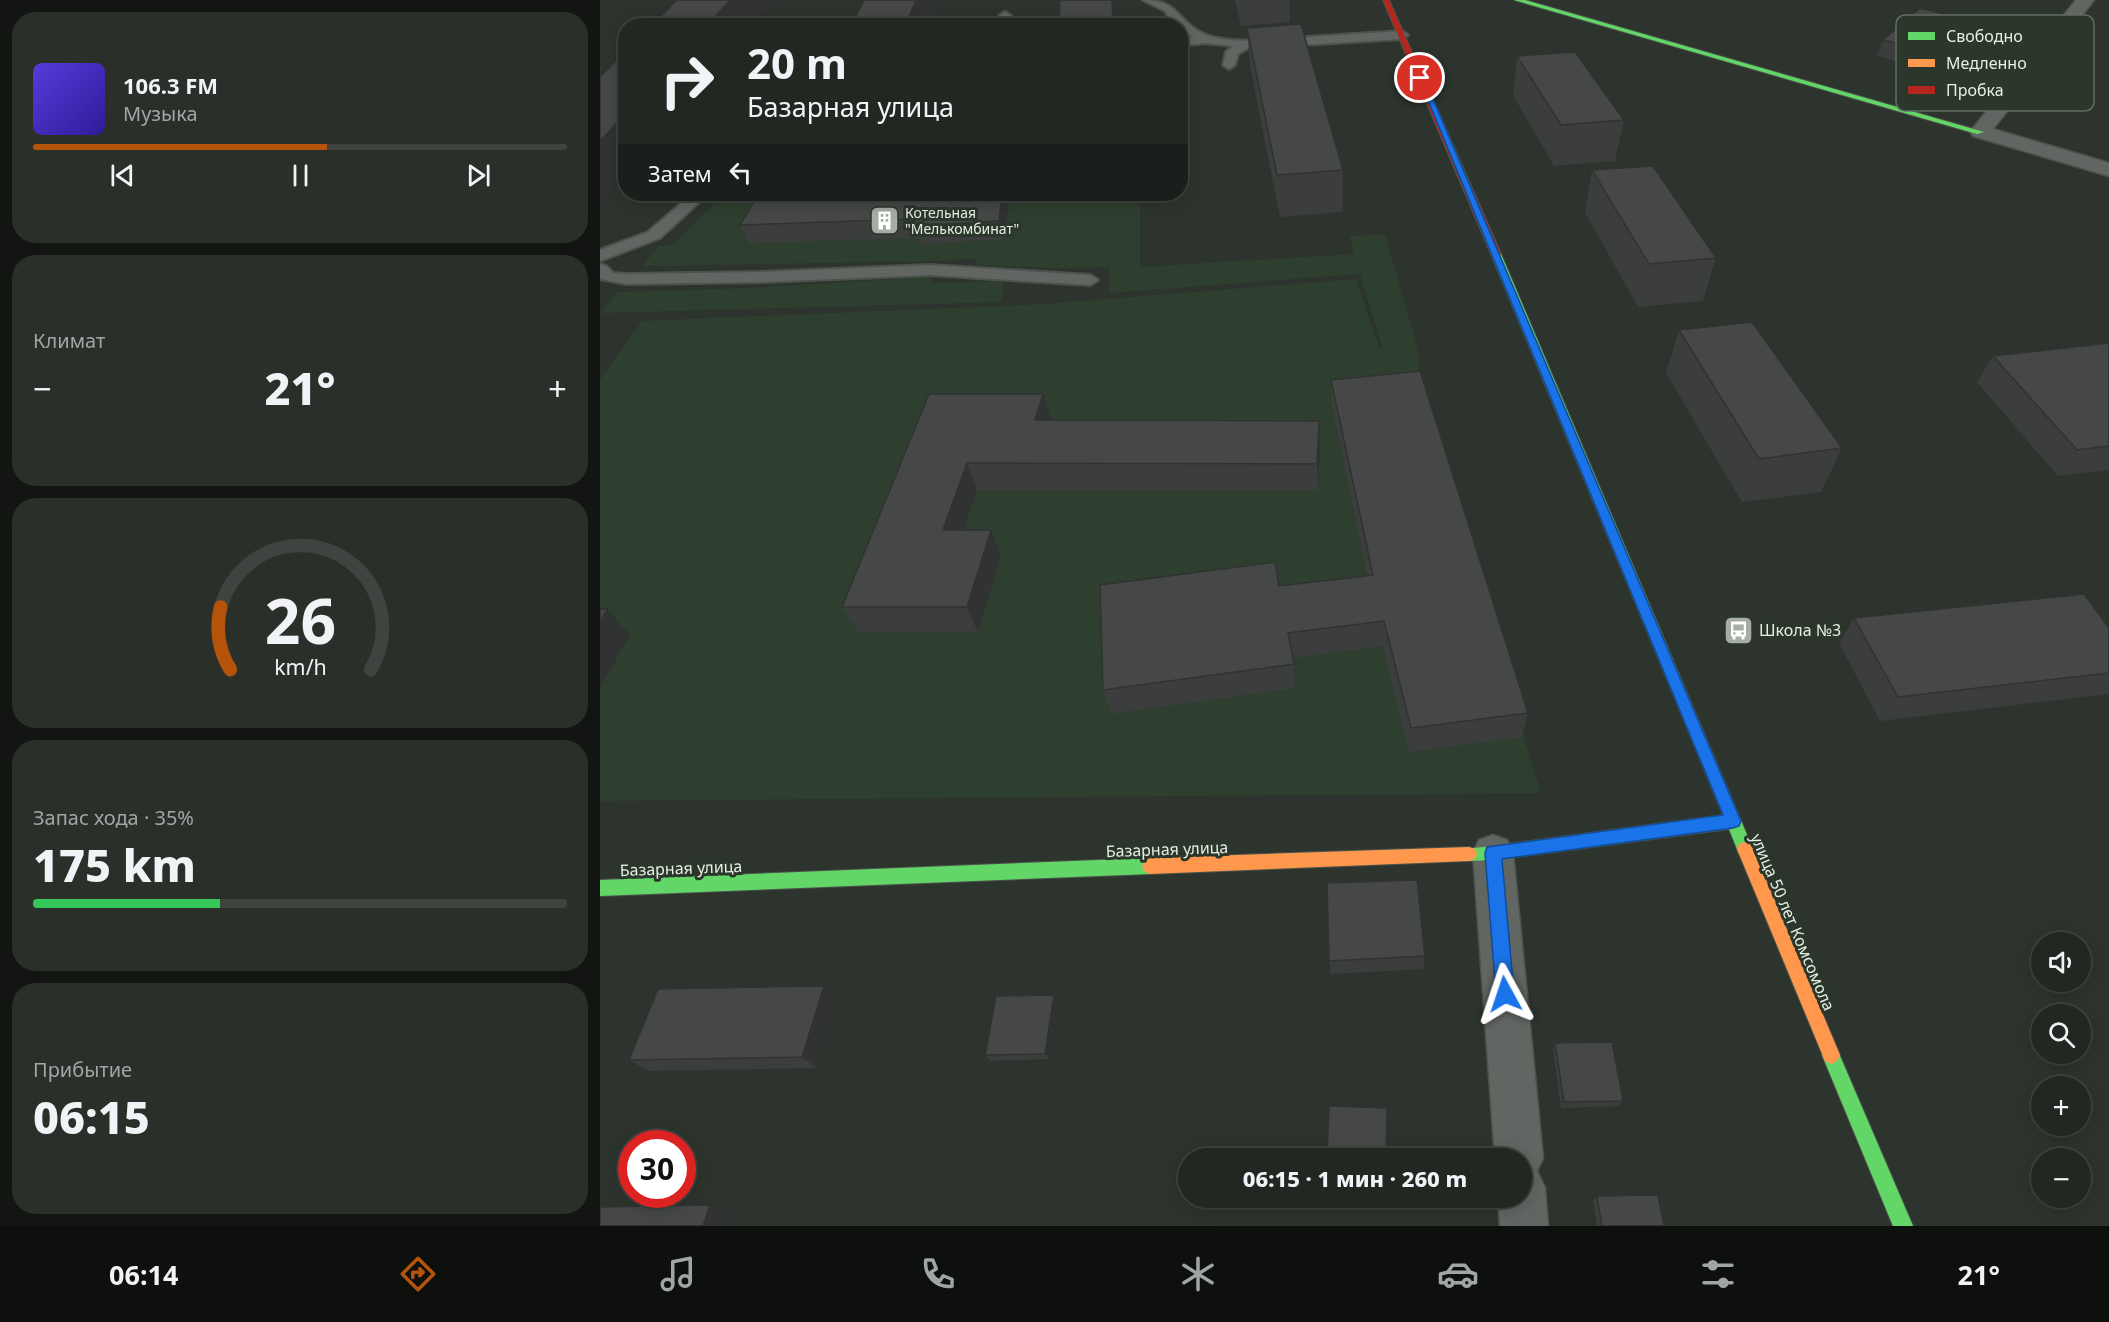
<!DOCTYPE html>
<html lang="ru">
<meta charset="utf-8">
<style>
:root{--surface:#222722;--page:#2a2f2a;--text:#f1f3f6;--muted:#a2a5a5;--line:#3f4440;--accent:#b45309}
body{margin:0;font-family:"Noto Sans",sans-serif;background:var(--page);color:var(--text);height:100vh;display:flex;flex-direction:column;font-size:22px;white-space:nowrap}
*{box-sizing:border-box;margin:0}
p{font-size:20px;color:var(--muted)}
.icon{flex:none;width:33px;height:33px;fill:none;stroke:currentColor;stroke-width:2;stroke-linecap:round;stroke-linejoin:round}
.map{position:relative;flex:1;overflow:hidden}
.drawer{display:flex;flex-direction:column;gap:12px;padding:12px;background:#131513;width:600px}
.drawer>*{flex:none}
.top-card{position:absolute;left:18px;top:18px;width:570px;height:183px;border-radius:24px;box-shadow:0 3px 15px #0003,0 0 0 2px var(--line);background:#222722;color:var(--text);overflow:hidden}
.controls{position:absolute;left:1431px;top:932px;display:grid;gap:12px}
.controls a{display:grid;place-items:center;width:60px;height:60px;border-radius:50%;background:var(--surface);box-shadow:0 3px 15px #0003,0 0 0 2px var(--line);font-size:30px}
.speed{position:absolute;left:18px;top:1130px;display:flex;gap:12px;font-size:30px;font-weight:700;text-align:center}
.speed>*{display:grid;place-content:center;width:78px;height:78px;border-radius:50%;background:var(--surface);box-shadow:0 3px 15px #0003,0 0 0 2px var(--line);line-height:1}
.speed .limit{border:9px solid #d22;background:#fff;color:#111}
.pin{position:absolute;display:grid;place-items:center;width:51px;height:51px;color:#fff;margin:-26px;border:3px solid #fff;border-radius:50%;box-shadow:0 2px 6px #0007}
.me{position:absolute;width:66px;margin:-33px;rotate:355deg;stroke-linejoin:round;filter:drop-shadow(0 0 4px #0008)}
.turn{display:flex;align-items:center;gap:21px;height:126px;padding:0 30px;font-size:27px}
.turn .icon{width:78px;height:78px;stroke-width:2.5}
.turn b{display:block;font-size:42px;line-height:51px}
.then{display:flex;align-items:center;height:57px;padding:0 30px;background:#0003;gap:12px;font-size:22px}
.big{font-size:45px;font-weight:800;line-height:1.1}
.drawer .tile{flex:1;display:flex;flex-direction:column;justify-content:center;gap:9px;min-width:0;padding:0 21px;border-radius:24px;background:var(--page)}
.drawer .dial{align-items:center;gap:0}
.dial svg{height:156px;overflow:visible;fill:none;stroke:var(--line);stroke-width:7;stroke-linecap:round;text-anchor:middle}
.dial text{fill:var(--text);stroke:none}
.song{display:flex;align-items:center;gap:18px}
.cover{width:72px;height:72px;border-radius:9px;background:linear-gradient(135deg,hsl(250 70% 55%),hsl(250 70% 35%))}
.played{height:6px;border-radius:3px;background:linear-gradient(90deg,var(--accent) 55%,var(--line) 55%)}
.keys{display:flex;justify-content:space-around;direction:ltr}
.heat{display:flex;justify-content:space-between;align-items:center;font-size:33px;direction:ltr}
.charge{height:9px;border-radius:4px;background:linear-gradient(90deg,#34c759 35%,var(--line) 0)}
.trip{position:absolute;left:578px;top:1148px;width:354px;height:60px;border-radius:30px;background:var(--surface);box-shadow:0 3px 15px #0003,0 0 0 2px var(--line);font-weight:800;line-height:60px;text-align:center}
.menu{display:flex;height:96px;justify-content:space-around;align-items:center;background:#0e100e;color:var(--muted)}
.menu .icon{width:42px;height:42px}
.menu .current{color:var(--accent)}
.menu b{font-size:27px;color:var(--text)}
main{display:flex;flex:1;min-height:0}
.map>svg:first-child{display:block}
.built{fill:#2f3f2f}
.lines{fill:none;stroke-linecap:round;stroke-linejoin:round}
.lane-casing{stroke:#4c524c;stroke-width:4}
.street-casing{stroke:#4c524c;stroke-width:3}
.fast-casing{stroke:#4c524c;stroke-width:2}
.slow-casing{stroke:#4c524c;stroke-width:2}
.jam-casing{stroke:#4c524c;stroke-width:2}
.lane{fill:#626662;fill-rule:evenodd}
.street{fill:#626662;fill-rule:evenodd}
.fast{fill:#63d668;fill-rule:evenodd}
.slow{fill:#ff974d;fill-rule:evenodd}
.jam{fill:#b3261e;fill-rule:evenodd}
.wall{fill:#3c3e3d}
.shaded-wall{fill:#313232}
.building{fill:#464847;stroke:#313232;stroke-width:1.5}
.route{fill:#1a73e8;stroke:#114b97;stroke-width:1.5}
.labels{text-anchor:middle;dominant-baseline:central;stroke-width:6;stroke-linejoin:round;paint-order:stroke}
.far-poi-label{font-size:14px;fill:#e6eee5;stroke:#2a372a;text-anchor:start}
.poi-label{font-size:16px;fill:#e6eee5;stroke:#2a372a;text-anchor:start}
.street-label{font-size:16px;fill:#e6eee5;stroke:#2a372a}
.key{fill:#2a372a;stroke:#626e62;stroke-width:1.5}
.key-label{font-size:16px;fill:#e6eee5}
</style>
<main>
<section class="drawer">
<div class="tile">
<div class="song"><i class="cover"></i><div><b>106.3 FM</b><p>Музыка</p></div></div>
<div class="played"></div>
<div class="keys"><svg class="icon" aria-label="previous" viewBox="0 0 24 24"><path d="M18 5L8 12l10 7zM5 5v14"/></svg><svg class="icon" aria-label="pause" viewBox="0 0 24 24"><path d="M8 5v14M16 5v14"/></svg><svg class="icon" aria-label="next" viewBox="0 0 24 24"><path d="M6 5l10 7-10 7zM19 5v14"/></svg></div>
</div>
<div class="tile"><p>Климат</p>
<div class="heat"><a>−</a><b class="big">21°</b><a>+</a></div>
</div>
<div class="tile dial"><svg viewBox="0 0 100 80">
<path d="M14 69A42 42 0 1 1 86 69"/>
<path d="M14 69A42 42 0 0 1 9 37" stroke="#b45309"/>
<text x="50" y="56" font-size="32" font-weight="700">26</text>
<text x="50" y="72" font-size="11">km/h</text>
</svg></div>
<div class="tile"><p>Запас хода · 35%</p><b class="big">175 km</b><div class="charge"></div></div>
<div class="tile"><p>Прибытие</p><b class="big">06:15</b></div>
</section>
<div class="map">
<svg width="1509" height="1226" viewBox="0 0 1509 1226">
<rect width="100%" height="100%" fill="#2d342d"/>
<path class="built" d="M124,194h416v73l214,-13 -4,-18 35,-2 33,115 1,49 122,395 -941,8v-421l42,-59 404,-17 310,-25 24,71h3l-23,-76 -251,19v-26l-50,1 -83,-3 1,-7 -36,3 -298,5 15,-20 15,-1z
M332,277l-2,6 73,-2 -1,21 -401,11 16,-21 134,-4z"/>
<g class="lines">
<defs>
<path id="lane" d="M543,0c39,0 34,25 66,36 25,8 56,3 82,2 37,-2 74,-5 111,-7l6,4 -6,4 -154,9 -10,6 -3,11 -6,4 -6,-4 3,-13 7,-6 -28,-3 -25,3v-8l13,-1 -13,-8v-3l-7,-1 -8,-14z
M405,12l6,4 -3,10h-12l3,-10z
M92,194h16l-48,44 -60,23v-11l48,-18z
M0,264l6,2 7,7 13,1 135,-2 169,-7 160,10 8,5 -8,5 -160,-10 -169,7 -135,2 -26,-5z"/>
<path id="street" d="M1476,0h18l-101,129 116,34v13l-136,-40 -3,-4z
M893,835l14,5 6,13 30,305 -6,13 8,17 3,38h-48l-2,-29h23v-39h-26l-22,-305 6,-13z"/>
<path id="fast" d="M914,0h11l459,132 -7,2z
M896,251l5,3 252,595 -2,5 -6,2 -6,-2 -10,-25 -236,31 -24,1 -6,-2 -2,-5 2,-5 30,-3 230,-31 -232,-561z
M550,858l6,3 2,5 -2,5 -6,3 -550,22v-16z
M1231,1046l6,3 76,177h-20l-71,-171 3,-6z"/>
<path id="slow" d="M1145,842l6,2 2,5 87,206 -3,6 -6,3 -6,-3 -88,-212 2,-5z
M869,847l6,2 2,5 -2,5 -6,2 -319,13 -6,-3 -2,-5 2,-5 6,-3z"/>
<path id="jam" d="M783,0h6l112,254 -2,2 -8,-2z"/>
</defs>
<use href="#lane" class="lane-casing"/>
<use href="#street" class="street-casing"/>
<use href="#fast" class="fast-casing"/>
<use href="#slow" class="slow-casing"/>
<use href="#jam" class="jam-casing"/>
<use href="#lane" class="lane"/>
<use href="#street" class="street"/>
<use href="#fast" class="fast"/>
<use href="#slow" class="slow"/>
<use href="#jam" class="jam"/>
</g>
<path class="wall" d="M635,0h54l1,22 -49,4z
M1375,22l-7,17 -34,33 -57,-16 6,-16z
M647,28l96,142v42l-63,5 -30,-151z
M917,56l107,64 -9,41 -61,5 -41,-71z
M992,170l124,88 -13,43 -65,6 -53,-95z
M158,194h251l1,1 -6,44 -84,5 -2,-6 -169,5 -9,-18z
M1079,330l163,118 -21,44 -79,10 -76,-129z
M1509,343v127l-51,6 -81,-94 16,-26z
M731,380l197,333 -6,24 -113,15 -26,-106 -90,12 2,30 -184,26 -8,-24 176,-104 88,-11 -35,-169z
M329,394l122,26 268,1 1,26 -2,43h-341l-14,40h28l10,26 -23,76h-120l-16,-25z
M1254,618l255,10v66l-229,27 -41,-78z
M727,883l98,73 -2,13 -93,5z
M454,995l4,6 -9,58 -59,2 -5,-6z
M238,999l-21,69 -168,3 -20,-11z
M955,1043l68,58 -4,5 -58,2 -8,-59z
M997,1196l67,30h-67l-4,-26z"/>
<path class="shaded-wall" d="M130,0h49l-22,26h-50z
M316,0h27l-10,26h-28z
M512,0h5l1,26h-5z
M1375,22l-7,17 -34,33 7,-16z
M26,113v67l-26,30v-69z
M402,194h7l1,1 -6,44 -5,-18z
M443,394l8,26h-16z
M719,421l1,26 -2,43 -1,-26z
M367,463l10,27 -22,66 -12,-26z
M391,530l10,26 -23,76 -11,-25z
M7,609l23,26 -30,53v-66z
M224,986l14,13 -21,69 -15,-11z
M454,995l4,6 -9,58 -4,-5z
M110,1205l20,7 -5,14h-22z"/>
<path class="building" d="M77,0h53l-23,26h-56z
M264,0h52l-11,26h-54z
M460,0h52l1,26h-54z
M1320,8l55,14 -34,34 -58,-16z
M701,24l42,146 -66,5 -30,-147z
M26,51v62l-26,28v-64z
M975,52l49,68 -63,5 -44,-69z
M1053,166l63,92 -67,6 -57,-94z
M158,194h244l-3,27 -85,5 1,-7 -175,6z
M1152,322l90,126 -83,11 -80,-129z
M1509,343v103l-32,4 -84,-94z
M820,371l108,342 -117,15 -27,-107 -96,12 6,31 -191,26 -3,-105 175,-23 4,24 94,-11 -42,-195z
M329,394h114l-8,26 284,1 -2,43 -350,-1 -24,67h48l-24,77h-125z
M1484,594l25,34v45l-211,24 -44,-79z
M0,609h7l-7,13z
M817,880l8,76 -96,5 -2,-78z
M224,986l-22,71 -173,3 29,-71z
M454,995l-9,59 -60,1 11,-59z
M1012,1042l11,59 -59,1 -9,-59z
M729,1106l58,2 -1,50h-59z
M1058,1195l6,31h-62l-5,-30z
M110,1205l-7,21h-103v-19z"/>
<path class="route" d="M818,76l6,2 317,743 -2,5 -6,2 -231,31 12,135 -3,6 -6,2 -6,-2 -3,-6 -11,-141 2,-6 236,-32z"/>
<defs>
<symbol id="building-square" viewBox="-11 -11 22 22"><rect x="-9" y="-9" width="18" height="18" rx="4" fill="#a5ada5" stroke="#2a372a"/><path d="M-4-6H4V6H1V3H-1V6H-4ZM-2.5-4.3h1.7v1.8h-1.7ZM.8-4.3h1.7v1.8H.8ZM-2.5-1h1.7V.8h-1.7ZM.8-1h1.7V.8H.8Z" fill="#fff"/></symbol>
<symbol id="bus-square" viewBox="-11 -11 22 22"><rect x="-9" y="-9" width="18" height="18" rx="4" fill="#a5ada5" stroke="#2a372a"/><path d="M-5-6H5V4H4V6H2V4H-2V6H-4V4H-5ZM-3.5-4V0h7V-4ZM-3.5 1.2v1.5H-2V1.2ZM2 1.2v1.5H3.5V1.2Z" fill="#fff"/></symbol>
</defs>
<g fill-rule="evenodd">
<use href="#building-square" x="268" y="204" width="33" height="33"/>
<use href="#bus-square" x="1122" y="614" width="33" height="33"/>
</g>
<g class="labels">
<g class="far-poi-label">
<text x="305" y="212">Котельная<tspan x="305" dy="16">"Мелькомбинат"</tspan></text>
</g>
<g class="poi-label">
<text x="1159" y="630">Школа №3</text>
</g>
<g class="street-label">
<text transform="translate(567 849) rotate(-2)">Базарная улица</text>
<text transform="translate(81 868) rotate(-2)">Базарная улица</text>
<text transform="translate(1193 922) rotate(67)">улица 50 лет Комсомола</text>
</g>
</g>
<rect x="1296" y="15" width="198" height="96" rx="9" class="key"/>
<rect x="1308" y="32" width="27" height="8" fill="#63d668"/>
<rect x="1308" y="59" width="27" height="8" fill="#ff974d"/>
<rect x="1308" y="86" width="27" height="8" fill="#b3261e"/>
<g class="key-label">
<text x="1346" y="42">Свободно</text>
<text x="1346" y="69">Медленно</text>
<text x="1346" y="96">Пробка</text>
</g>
</svg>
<div class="controls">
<a><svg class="icon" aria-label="sound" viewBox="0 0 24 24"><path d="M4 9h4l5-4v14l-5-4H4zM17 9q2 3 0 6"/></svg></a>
<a><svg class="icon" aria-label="search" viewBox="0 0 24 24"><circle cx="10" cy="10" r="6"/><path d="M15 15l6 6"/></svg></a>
<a>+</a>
<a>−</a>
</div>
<div class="speed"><div class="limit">30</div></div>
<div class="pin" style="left:820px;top:78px;background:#d93025"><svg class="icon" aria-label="arrive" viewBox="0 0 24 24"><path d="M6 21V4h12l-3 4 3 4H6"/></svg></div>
<svg class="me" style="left:905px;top:994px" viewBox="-20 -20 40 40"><path d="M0-17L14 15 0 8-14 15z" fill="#1a73e8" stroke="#fff" stroke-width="4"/></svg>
<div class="trip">06:15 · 1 мин · 260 m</div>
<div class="top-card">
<div class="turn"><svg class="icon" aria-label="right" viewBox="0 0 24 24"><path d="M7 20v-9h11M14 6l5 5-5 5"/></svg><div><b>20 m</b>Базарная улица</div></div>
<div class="then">Затем<svg class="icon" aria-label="left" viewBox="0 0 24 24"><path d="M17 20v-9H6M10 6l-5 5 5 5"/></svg></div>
</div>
</div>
</main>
<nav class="menu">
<b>06:14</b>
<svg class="icon current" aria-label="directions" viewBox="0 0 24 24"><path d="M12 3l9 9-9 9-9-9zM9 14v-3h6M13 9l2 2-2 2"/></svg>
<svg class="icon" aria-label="music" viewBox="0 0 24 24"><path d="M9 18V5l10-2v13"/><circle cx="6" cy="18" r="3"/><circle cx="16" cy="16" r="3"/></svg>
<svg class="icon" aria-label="phone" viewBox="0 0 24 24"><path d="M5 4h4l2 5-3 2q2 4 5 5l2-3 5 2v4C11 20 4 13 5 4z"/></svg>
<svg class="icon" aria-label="climate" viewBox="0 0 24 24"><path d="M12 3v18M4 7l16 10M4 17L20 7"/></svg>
<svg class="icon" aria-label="car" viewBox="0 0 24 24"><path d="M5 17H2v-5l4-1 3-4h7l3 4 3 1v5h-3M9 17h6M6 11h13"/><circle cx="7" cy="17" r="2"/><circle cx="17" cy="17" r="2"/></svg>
<svg class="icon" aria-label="filters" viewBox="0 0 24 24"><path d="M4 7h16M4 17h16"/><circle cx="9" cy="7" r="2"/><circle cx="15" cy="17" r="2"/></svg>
<b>21°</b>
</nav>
